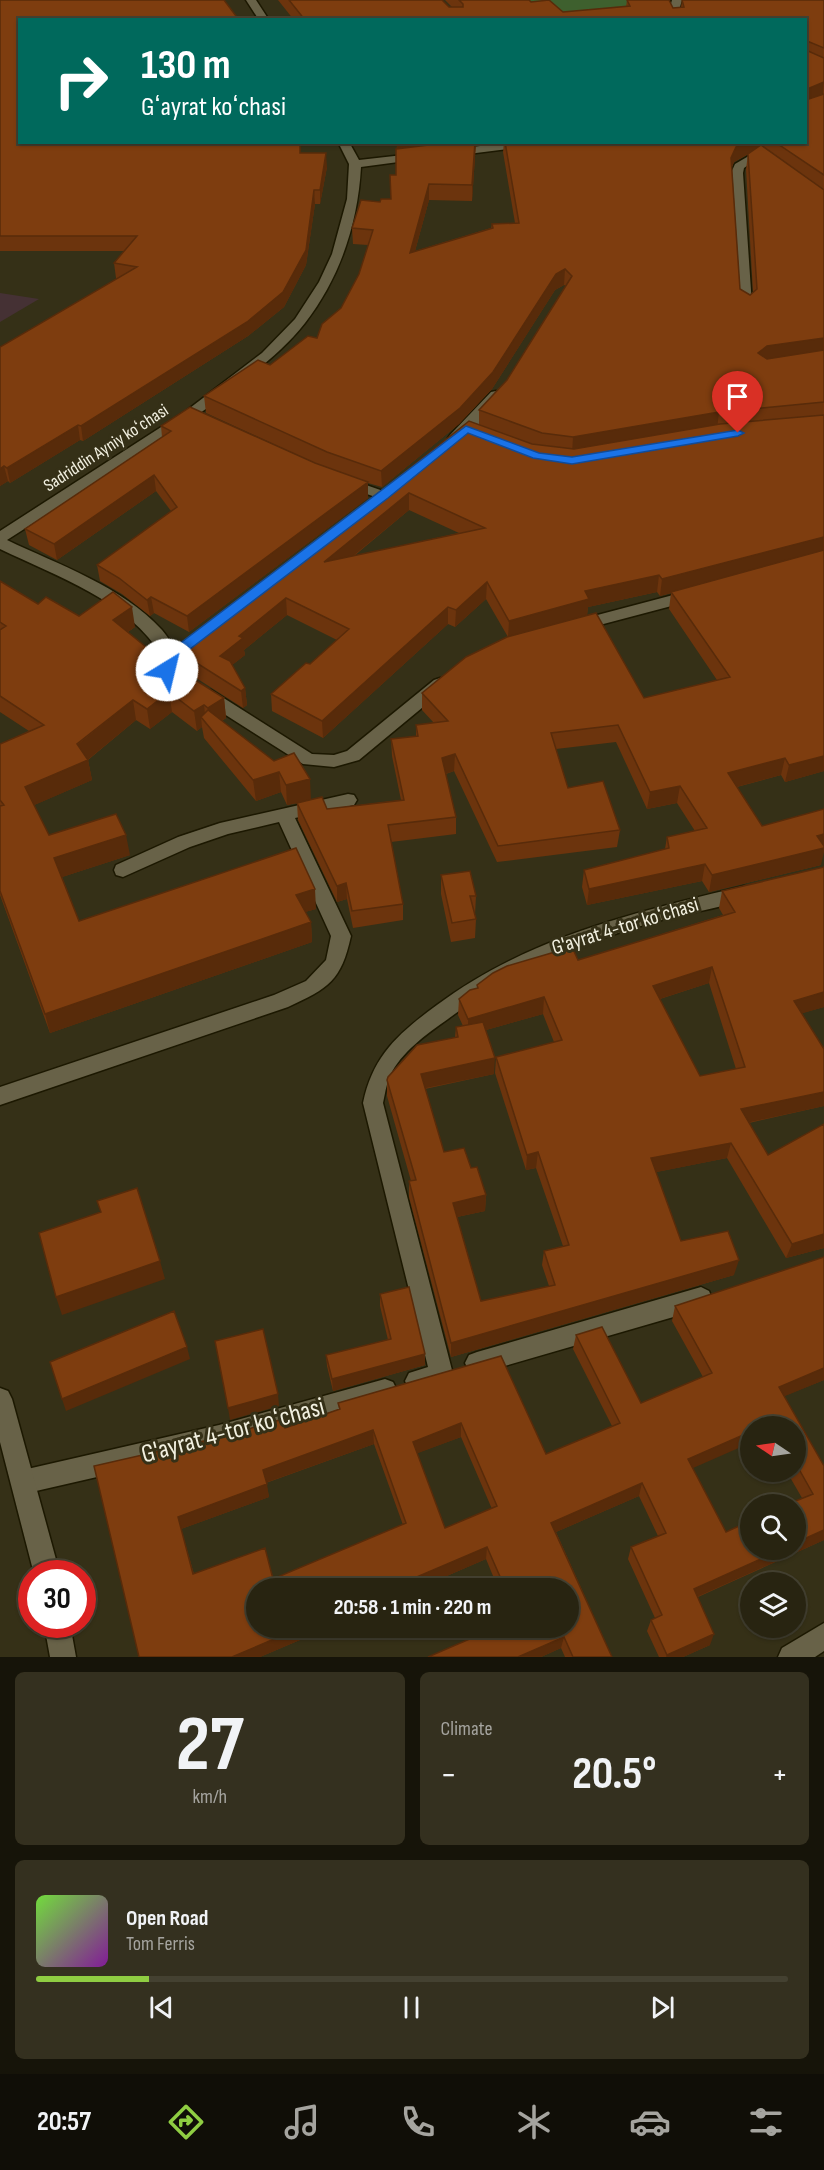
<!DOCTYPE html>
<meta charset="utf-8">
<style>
:root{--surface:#282411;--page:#34301f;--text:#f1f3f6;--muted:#a5a49f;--line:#444131;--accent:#8fcd42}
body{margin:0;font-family:"Sofia Sans Condensed",sans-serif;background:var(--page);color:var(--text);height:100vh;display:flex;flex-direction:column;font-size:22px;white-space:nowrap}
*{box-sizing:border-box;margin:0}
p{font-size:20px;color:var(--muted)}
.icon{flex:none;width:33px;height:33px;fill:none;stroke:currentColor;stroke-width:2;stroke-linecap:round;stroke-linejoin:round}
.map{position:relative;height:1657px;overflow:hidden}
.panel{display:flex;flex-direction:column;gap:15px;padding:15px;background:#161409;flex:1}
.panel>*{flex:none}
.top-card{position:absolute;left:18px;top:18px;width:789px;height:126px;border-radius:0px;box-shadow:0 2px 4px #0004,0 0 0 2px var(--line);background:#00695c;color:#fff;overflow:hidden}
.needle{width:39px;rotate:283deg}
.fabs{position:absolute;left:740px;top:1416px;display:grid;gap:12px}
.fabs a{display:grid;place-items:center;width:66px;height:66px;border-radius:50%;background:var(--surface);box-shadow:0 2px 4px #0004,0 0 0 2px var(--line);font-size:30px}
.speed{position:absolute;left:18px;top:1560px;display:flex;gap:12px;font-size:30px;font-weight:700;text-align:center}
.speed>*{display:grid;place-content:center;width:78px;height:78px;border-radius:50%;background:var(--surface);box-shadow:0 2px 4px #0004,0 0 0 2px var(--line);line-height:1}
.speed .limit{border:9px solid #d22;background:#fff;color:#111}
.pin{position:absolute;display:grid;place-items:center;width:51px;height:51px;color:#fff;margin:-62px -26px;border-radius:50% 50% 50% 0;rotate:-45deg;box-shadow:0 0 6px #0007}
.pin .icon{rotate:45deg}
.me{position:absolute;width:66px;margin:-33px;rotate:36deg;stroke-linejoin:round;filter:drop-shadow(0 0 4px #0008)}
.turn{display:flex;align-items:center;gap:21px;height:126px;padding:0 24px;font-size:27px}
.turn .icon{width:78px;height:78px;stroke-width:2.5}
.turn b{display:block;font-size:42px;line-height:51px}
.big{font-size:45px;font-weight:700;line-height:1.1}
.panel .card{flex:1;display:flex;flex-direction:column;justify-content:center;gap:9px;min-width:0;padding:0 21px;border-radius:9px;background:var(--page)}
.panel .dial{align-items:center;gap:0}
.dial b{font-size:78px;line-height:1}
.song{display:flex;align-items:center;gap:18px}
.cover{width:72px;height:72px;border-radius:9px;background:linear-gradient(135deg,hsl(100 70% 55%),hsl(290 70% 35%))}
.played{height:6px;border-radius:3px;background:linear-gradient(90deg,var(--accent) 15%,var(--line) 15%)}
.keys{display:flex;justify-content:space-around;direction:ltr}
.heat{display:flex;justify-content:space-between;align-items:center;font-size:33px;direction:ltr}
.panel .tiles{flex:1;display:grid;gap:15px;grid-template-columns:1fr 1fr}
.card:last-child{grid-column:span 2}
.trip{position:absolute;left:246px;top:1578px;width:333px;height:60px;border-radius:30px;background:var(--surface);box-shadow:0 2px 4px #0004,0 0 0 2px var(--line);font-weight:700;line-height:60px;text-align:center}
.tab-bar{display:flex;height:96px;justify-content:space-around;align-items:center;background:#100e07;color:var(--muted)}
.tab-bar .icon{width:42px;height:42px}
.tab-bar .active{color:var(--accent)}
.tab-bar b{font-size:27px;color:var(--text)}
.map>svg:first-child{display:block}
.education{fill:#453134}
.green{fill:#3e602e}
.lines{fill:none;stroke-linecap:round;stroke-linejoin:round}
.street-casing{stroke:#1c1801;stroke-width:3}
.secondary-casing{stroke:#1c1801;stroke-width:3}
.street{fill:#686248;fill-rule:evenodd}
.secondary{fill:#686248;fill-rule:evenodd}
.wall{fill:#6c340d;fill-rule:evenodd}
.shaded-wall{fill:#582b0a}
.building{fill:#7e3d0f;stroke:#582b0a;stroke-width:1.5;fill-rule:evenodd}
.route{fill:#1a73e8;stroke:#114b97;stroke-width:1.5}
.labels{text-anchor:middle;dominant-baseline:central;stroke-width:6;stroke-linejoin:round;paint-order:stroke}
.far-street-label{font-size:18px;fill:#f2f0e0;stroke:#353017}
.street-label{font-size:21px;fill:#f2f0e0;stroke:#353017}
.near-street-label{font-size:26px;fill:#f2f0e0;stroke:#353017}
</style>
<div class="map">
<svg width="824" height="1657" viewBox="0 0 824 1657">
<rect width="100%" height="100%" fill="#353017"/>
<path class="education" d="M0,293l39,6 -39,23z"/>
<path class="green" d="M514,0h150l-70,20h-38z"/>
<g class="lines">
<defs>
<path id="street" d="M246,0h10l13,20h-10z
M672,0h10l-4,14 3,6h-10l-3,-6z
M338,142h11l10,18 62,-7 6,3 -6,3 -60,8c-3,56 -21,111 -56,156 -22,28 -50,49 -78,70 -70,54 -146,99 -220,147 52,25 115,46 155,90 7,8 12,18 17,27l-3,11 13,11 -2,4c-10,3 -23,-4 -28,-13l4,-13c-35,-57 -105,-80 -163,-108v-18l186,-120 76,-58 33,-34 24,-37 13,-28 15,-55 2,-35z
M508,142h36l-5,3 -87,11 -6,-3 6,-3z
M759,150l6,3 -21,15 -1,5 9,132 -6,4 -6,-4 -9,-132 4,-9z
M496,391l7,4c-9,13 -37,50 -53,46l-2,-3 2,-3 41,-43z
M346,478l43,15 2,3 -7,4 -43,-15 -2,-3 2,-3z
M692,590l8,5 -2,4 -121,32 -6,-1 -2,-4 2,-4z
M440,678l6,2 2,4 -2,4 -87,72 -25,7 -31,-3 -104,-66 -2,-4 2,-4h12l101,64 22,1 13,-4 87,-71z
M348,794l6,1 3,5 -3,5 -59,13 56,118c-10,45 -22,52 -63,71l-288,98v-18l274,-92 32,-14 20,-21 5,-24 -52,-114 -51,12 -38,13 -67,30 -7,-2 -2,-5 2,-5 62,-28 42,-14z
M744,886l7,2 2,5 -2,5c-31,10 -63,15 -93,23 -77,21 -147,50 -210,98 -20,14 -48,34 -58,57 -4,9 -5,18 -7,27l70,271 -4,8c-13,5 -27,12 -40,7l-4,-8 4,-8 19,-6 -65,-264c10,-48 36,-70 74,-98 91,-68 199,-93 307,-119z
M701,1287l8,4 3,7 -3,7 -8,4 -224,65 -8,-3 -4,-8 4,-8 8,-3z
M385,1379l8,3 4,8 -4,8 -174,51 -196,45 -9,-3 -3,-9 3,-9 9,-3 196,-45z
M824,1623v28l-9,6h-37l4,-9z"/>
<path id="secondary" d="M0,1388l8,3 4,8 48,175h-26l-34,-132z
M44,1624h26l6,33h-26z"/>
</defs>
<use href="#street" class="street-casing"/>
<use href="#secondary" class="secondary-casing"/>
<use href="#street" class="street"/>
<use href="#secondary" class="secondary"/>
</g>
<path class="wall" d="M0,0l327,167 -7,37h-5l-9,61 -22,42 -36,29 -165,105 -3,-1 -70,43 -2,-2 -8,5v-139l118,-69h-2l-2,-15 11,-12h-125z
M278,0h164l7,7h3l-7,-7h84l2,2 32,10 63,-5 1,-7 46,8 8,-1 1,-7h142v771l-39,11 -4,-7 -44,12 25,39 59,39 -112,27 -7,-11 -115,24 -5,-18 2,-17 81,-21 2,-12 28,-6 -18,-28 -30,6 -31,-67 -60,7 12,39 52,42 -3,17 -120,15 -43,-91 -8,3 10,43v17l-65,8 12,62v16l-50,8 -6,-29 -10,3 -39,-82 -1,-17 -10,2 -6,-13 -25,9 -52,-63 -2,-11 -5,4 -25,-19 -22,17 -14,-9 -48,40 4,20 -58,25 15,30 81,20 -68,22 17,44 237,-12 -11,3 6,10 1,20 -262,91 -50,-138v-151l29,-13 -29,-19v-131l38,23 41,12 56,11 -7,5 29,24 67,42 2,20 -4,3 89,79 16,9 74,-9 -9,-44 -1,-17 25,-3v-11l18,-2 -12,-13v-17l86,-56 -22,-38 -31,28 -7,-3 -125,114 -51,-27 -1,-17 39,-30 27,-24 -50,-25 -43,35 1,5 -13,10 13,23 2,17 -4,3 -64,-41 -3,-17 303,-225v-15l28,-30 59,-94 -2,-1 -9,5 -63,99 -33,35 -77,63 -14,-4v15l-179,134 -35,-19 -4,3 -28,-22 -22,-13 -3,-16 74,-54 -15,-20 -99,69 -28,-15 -4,-16 137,-92 -1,-11 156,38 -111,-51 -2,-17 66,-31 47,-27 24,-30 18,-34 9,-29 -15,-1 -1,-16 28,-26 11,-3 5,-24 1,-33h79l-4,59 -43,-1 -14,51 76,-23 1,-4 23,-1 -12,-71 1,-10h302v-122h-512zM752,152l-4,2 -2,15 7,123 -3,3 -10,-6 -8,-122 2,-5zM409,510l50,23 -105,23zM657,592l3,4 11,-3 -2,16 48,71 -73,18 -57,-83 1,-8z
M441,875l35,21 -1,19 1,4 -1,19 -24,4 -10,-48z
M722,891l102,116 -22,6 22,93 -75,17 19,32 56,-31v124l-38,10 -59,-100 -71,14 25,69 53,34 -283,82 -42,-160v-16h2l-24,-85v-16l68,-43 1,-10 7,-1 -5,-11 1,-16 18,-11v-3l101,-25 145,-45 -4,-7zM709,983l27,86 -36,7 -40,-77zM543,1014l11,28 -58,15 -1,16 31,97 10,-2 27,78 -19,5 -2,14 7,21 -68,15 -24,-84 28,-6 1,-16 -15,-27 -27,-16 -19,-63 69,-15 -8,-44z
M380,1294l45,71 -92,26 -6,-25 -1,-11 62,-15 -8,-34z
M675,1306l149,74 -40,16 40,70v74l-126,57 12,48 -27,12h-24l-12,-26 4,-11 4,-2 -27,-59 3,-12 27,-11 -19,-40 -83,36 56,125h-47l-4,-9 -20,9h-113l140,-29v-40h-70l-12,-29 -67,29h-163l72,40 -68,29h-121l-45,-191 191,-38 54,-19 -1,-6 163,-47 45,98 66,-28 -39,-77 3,-14 65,68 62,-26 -31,-56zM750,1426h45v46h-8l15,26 -76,34 -34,-64zM461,1437l31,72 -47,19 -28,-75zM374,1444l29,81 -130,54 -79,-5 -13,-45 88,-32 -3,-14z"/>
<path class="shaded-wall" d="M824,82l-1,15 -17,6 1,-14z
M397,142h79l-4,59v-16l-75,-32z
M743,142h16l-1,6 -24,14 -5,11 2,-15 5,-11z
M326,153l1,14 -7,37v-14z
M429,184v16l-19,69v-16z
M314,190l1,14 -9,61 -22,42 -36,29 -165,105 -2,-15z
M565,269l-1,16 -9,5 -63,99 -33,35 -77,63 -1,-16 175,-197z
M824,338v16l-60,9 -6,-10 9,-7z
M719,412l-2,17 -145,25 1,-17z
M78,425l2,15 -70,43 -3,-15z
M4,466l4,15 -8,5v-17z
M154,475l2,16 -99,69 -3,-16z
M368,482v16l-179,134 -2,-16z
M409,493v17l-84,69 -1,-17z
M824,537v16l-164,43 2,-17z
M659,575l-2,17 -69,15 -1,9 -79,22 1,-17 76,-30z
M487,582l-1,17 -31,28 1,-17z
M151,597l3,16 -4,3 -3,-16z
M286,598l1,17 -43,35 1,5 -23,18 -2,-17 19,-20z
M132,607l3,20 -19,13 -3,-20z
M448,607v17l-125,114 -1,-17z
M245,688l2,17 -4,3 -2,-17z
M169,692l3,20 -22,17 -3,-20z
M224,698l2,20 -15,10 -3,-20z
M133,700l3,20 -51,42 3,-2 4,20 -62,27 -5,-20z
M204,705l2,19 -5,-7 1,10 -5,4 -3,-20z
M455,754l-1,17 -12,4v-17z
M824,756v15l-39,11 4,-17z
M785,758l-4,17 -56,15 3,-17z
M279,772l2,20 -25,9 -3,-21z
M310,779l1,21 -24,5 -1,-20z
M680,786l-3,17 -30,6 3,-17z
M824,834v18l-3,13 -112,27 3,-17z
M126,835l4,20 -71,23 -5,-20z
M705,864l-3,17 -115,24 2,-16z
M346,883l1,16 -10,3v-16z
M315,889l1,20 -18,5 -2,-19z
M311,922l1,20 -262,91 -5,-19z
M712,967l-3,16 -59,19 3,-16z
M824,992v15l-34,10 4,-16z
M544,997l-1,17 -75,21v-16z
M495,1058l-1,16 -73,15v-15z
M824,1092v14l-87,19 4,-16z
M731,1143l-4,15 -80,16 4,-16z
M538,1152l-2,16 -10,2 1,-15z
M486,1195l-1,16 -33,7 1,-15z
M824,1234v14l-38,10 6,-14z
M739,1260l-5,15 -283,82v-14z
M160,1261l5,18 -103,36 -6,-18z
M187,1347l3,12 -124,52 -4,-12z
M425,1354v11l-92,26 -1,-12z
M824,1368v12l-51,21 6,-14z
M278,1394l1,12 -49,14 -2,-12z
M773,1422l-2,4h-8z
M461,1423v14l-48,18v-13z
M373,1430l1,14 -109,39 -2,-13z
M750,1432v11l-66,29 4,-13z
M642,1483l-3,13 -90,39 2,-12z
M267,1484l2,13 -88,32 -3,-12z
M824,1530v10l-134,60 4,-11 87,-39h14v-7z
M487,1547l-1,12 -67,29h-28z
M300,1628h28l-68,29h-28z
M714,1634l-4,11 -27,12h-17l1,-2z
M564,1637l-3,11 -20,9h-23z"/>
<path class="building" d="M0,0h224l15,20h-219v122h280v11h26l-6,37h-6l-8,60 -23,42 -36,30 -166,104 -3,-1 -71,43 -3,-2 -4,3v-122l137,-80 -23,-4 23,-27h-137z
M289,0h153l7,7h14v-3l-4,-4h70l2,2 18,-2 14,12 67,-6 -3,-6h42l4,8 11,-1 -2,-7h142v48l-17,-7 1,10 16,7v24l-17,7 -1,8 3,2 15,-5v81l-49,-33h31v-122h-501z
M453,142h22l-3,43 -43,-1 -19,69 83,-25 -1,-4 27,-1 -14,-81h238l-7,5 -5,11 9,131 10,6 7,-6 -9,-135 13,-9 63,45v148l-57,8 -9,7 9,6 57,-9v52l-105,10 -146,25 -31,-4 -63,-23 28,-30 65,-104 -7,-7 -9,5 -63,98 -33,36 -79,63 -54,-19 -123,-56 54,-36 12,5 38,-29 9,2 5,-14 19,-16 18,-34 14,-44 -21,-2 9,-28 19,2 1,-3h10l-1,-24h6v-26z
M190,407l125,56 53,19 -181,134 -36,-19 -4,3 -28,-22 -22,-13 80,-58 -23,-32 -100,69 -29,-15 146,-98 -10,-5z
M824,415v122l-162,42 -3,-4 -74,16 4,8 -80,22 -22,-39 -31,28 -8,-3 -126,114 -51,-27 35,-31 4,1 39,-35 -63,-31 -47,38 4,2 -23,18 10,5 15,27 -4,3 -65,-41 1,-2 27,-23 186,-141 79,-63 63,23 42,5 146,-25zM409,493l76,35 -161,34z
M824,550v206l-35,9 -4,-7 -57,15 34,53 62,-17v25l-7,2 7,10v2l-112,27 -7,-11 -116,25 -5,-19 85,-22 -2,-11 40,-9 -27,-42 -30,6 -32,-67 -67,8 17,55 35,-7 17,49 -122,16 -43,-92 -13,4 14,59 -68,8 15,79 -51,7 -6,-28 -9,3 -40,-83 25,-6 5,12 77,-9 -13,-61 27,-3 -2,-11 32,-4 -26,-28 44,-36 41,-20 89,-24 48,85 86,-21 -59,-85z
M0,581l38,23 8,-7 33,19 34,-24 19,15 -19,13 44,36 67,42 -16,10 -4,-3 -10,6 -25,-19 -22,17 -14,-9 -56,44 11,16 -63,27 24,48 67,-21 10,21 -72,23 25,63 217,-73 19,41 -19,6 15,27 -266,92 -45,-123v-85l4,-1 -4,-5v-56l44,-19 -44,-29v-66l6,-4 -6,-4z
M208,710l66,51 20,-8 16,26 -24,6 -7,-13 -26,8 -52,-63z
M824,867v125l-30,9 30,48v43l-83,17 27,46 56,-31v110l-32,10 -61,-101 -80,15 30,83 47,-10 11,29 -288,83 -42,-162 7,-1 -29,-100 1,-3 29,-32 41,-8 -2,-10 27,-5 12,36 -74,16 23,78 20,-4 7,20 6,-1 9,28 -33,8 28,98 74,-16 -11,-34 25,-6 -31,-93 -11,3 -31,-98 66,-17 -18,-43 -76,22 -9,-20 11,-9 8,-2 -1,-3 16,-12 14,-7 65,-19 6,13 157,-48 -13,-21zM712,967l33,100 -45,9 -47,-90z
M470,871l6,25h-6l6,23 -24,4 -11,-48z
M137,1188l23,73 -104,36 -17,-64 62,-21 -4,-11z
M824,1257v111l-45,19 45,79v64l-29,13v-39h-7l25,-10 -18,-32v-36h-20l-2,-4 -10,4h-13v6l-62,27 38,73 24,-11v29h31l-87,39 20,45 -47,21 -16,-35 11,-5 -31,-68 35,-14 -24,-50 -91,40 61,134h-39l-9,-20 -46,20h-90l67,-29h73v-40h-63l-18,-41 -96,41h-135v40h44l-68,29h-93l-45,-191 123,-28 66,-19 2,9 55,-19 -2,-6 163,-47 45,98 74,-31 -44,-88 26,-8 39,76 71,-30 -37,-67zM461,1423l36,83 -52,22 -32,-86zM373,1430l33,93 -133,56 -8,-31 -72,26 -15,-57 89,-33 -4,-14z
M409,1287l16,67 -93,25 -6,-24 65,-16 -11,-45z
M174,1311l13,36 -125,52 -12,-37z
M263,1329l15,65 -50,14 -13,-67z"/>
<path class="route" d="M466,426l73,27 33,4 166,-27 6,3 -6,3 -166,28 -39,-6 -65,-25 -80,65 -211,161 -5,14h-9l-2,-3 5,-16z"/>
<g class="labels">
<g class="far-street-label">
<text transform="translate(106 448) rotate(-33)">Sadriddin Ayniy koʻchasi</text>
</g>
<g class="street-label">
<text transform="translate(625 926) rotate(-17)">G'ayrat 4-tor koʻchasi</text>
</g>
<g class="near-street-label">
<text transform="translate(233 1431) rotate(-15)">G'ayrat 4-tor koʻchasi</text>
</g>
</g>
</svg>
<div class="fabs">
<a><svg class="needle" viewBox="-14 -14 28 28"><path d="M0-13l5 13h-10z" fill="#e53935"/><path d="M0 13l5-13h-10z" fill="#a5a49f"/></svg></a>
<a><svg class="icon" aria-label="search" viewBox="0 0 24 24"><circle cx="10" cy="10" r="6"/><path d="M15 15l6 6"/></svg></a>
<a><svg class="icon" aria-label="layers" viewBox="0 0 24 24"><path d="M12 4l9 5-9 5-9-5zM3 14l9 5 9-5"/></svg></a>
</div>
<div class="speed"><div class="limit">30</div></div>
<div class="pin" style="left:738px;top:433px;background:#d93025"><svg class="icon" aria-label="arrive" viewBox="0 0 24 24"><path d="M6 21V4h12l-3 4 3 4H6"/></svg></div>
<svg class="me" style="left:167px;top:670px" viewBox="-20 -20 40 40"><circle r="19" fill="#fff"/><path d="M0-13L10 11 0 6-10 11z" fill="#1a73e8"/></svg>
<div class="trip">20:58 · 1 min · 220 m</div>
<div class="top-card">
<div class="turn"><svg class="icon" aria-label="right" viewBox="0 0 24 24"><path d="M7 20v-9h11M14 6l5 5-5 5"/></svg><div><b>130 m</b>Gʻayrat koʻchasi</div></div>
</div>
</div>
<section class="panel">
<div class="tiles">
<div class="card dial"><b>27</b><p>km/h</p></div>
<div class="card"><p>Climate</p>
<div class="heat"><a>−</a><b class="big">20.5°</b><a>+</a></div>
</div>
<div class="card">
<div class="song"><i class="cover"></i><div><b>Open Road</b><p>Tom Ferris</p></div></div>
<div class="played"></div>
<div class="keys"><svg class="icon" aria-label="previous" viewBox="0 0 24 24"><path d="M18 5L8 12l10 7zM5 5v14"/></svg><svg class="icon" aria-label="pause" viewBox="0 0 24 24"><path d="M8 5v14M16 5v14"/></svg><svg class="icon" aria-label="next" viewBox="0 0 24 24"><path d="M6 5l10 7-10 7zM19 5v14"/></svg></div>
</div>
</div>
</section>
<nav class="tab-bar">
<b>20:57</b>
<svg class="icon active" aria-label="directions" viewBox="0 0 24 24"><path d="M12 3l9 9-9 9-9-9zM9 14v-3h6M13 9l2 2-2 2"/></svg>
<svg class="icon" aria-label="music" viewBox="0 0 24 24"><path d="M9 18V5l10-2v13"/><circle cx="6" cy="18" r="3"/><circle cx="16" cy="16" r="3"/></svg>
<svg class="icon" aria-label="phone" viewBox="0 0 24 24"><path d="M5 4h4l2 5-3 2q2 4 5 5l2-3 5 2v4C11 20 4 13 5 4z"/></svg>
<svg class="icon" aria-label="climate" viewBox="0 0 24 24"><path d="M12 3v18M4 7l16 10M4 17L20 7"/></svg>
<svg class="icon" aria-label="car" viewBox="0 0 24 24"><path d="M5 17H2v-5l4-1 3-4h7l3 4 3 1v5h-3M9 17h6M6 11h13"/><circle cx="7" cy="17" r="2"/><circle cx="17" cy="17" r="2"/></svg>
<svg class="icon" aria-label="filters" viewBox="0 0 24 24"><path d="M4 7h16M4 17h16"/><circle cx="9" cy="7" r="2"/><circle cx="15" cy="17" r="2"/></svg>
</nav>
